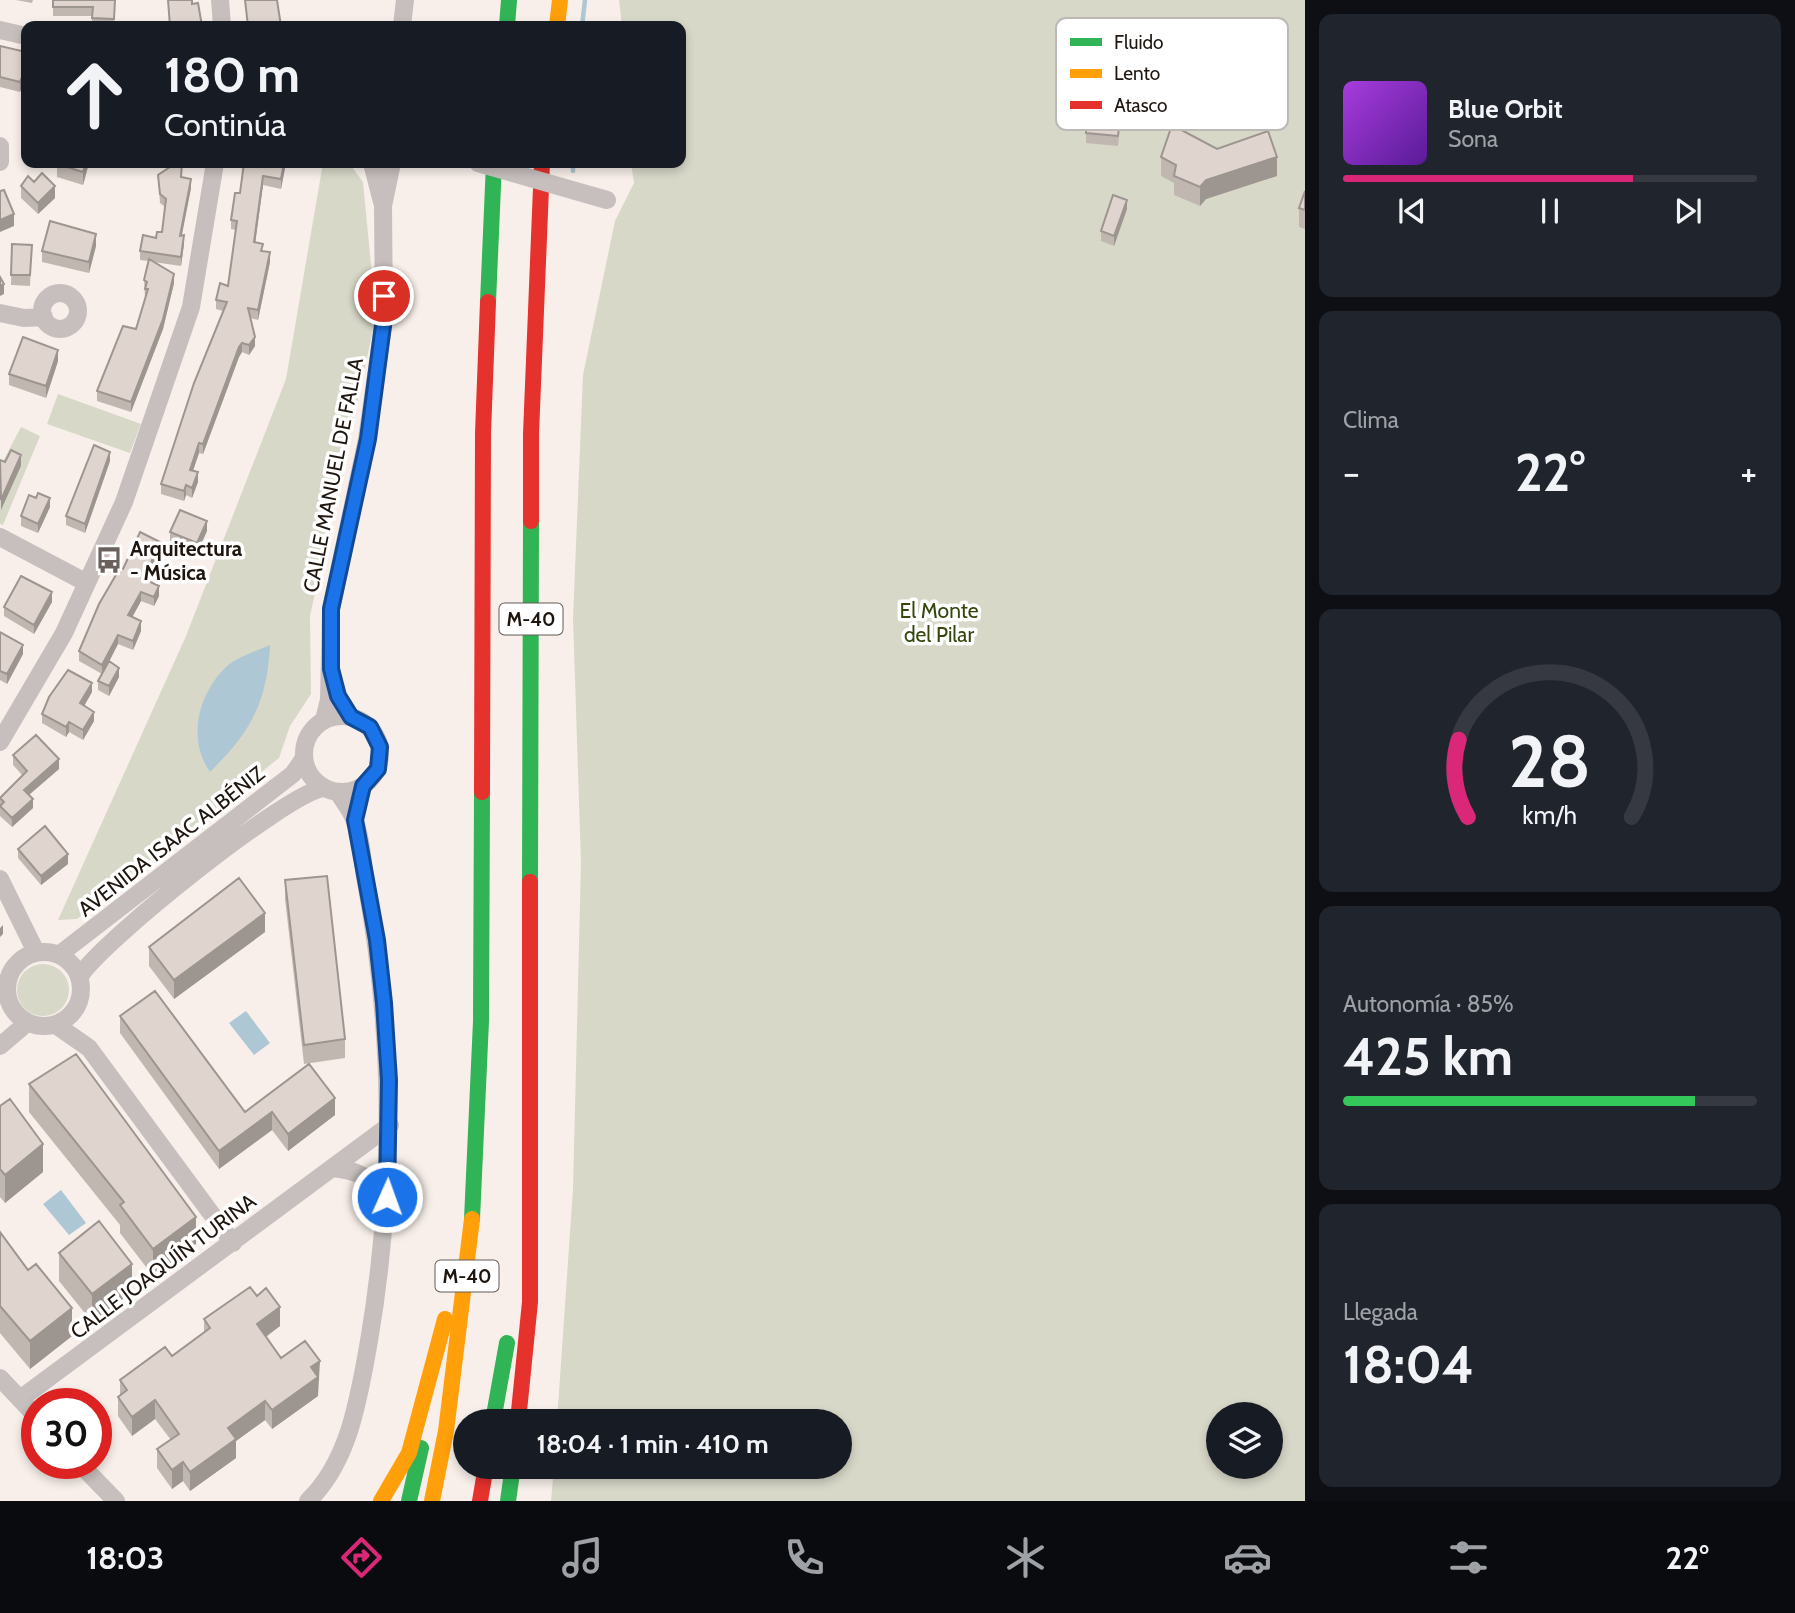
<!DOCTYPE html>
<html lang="es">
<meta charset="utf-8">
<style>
:root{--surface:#171b24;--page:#20242c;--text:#f1f3f6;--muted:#9ea1a6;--line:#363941;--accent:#db2777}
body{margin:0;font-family:Cabin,sans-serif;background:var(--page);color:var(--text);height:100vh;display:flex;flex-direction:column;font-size:26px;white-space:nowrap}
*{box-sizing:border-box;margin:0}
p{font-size:23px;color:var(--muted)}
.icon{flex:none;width:38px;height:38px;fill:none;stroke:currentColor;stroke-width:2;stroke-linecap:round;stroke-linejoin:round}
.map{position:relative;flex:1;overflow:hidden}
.panel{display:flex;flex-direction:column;gap:14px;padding:14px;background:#0d0f14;width:490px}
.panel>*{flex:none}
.banner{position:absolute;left:21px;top:21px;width:665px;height:147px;border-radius:14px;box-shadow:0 4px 10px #0003;background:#171b24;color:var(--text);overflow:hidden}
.tools{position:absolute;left:1206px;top:1402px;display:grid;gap:14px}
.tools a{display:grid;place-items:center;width:77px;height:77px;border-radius:50%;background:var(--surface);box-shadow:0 4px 10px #0003;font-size:35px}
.speed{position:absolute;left:21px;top:1388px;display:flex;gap:14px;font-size:35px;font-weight:700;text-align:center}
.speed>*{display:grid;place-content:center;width:91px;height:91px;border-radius:50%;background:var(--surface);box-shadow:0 4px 10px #0003;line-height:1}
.speed .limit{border:10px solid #d22;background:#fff;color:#111}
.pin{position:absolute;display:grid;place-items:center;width:60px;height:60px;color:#fff;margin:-30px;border:4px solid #fff;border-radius:50%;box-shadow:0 2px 7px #0007}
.me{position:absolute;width:77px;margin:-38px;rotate:2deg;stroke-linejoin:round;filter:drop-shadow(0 0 5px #0008)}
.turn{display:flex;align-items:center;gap:24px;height:147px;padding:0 28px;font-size:32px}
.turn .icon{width:91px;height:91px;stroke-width:2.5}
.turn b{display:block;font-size:49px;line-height:60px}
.big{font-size:52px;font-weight:700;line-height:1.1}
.panel .card{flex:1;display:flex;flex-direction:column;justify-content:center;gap:10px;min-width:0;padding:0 24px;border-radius:14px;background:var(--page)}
.panel .dial{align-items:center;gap:0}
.dial svg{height:182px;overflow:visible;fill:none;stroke:var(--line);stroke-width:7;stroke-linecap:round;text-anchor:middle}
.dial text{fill:var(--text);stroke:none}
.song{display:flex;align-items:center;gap:21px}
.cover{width:84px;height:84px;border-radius:10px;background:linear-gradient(135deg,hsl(280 70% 55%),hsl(270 70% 35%))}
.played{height:7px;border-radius:4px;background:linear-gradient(90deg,var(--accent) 70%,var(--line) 70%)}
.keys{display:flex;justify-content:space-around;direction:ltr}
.heat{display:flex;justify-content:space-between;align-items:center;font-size:38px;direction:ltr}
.charge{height:10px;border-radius:5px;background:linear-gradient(90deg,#34c759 85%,var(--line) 0)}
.trip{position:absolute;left:453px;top:1409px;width:399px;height:70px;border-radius:35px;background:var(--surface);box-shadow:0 4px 10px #0003;font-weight:700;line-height:70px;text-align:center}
.menu{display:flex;height:112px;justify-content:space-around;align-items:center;background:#090b0e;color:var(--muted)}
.menu .icon{width:49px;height:49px}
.menu .active{color:var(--accent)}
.menu b{font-size:32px;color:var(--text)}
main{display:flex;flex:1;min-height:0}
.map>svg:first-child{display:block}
.green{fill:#d7d8c8;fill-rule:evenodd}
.water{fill:#adc7d4}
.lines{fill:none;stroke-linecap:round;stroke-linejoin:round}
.stream{stroke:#adc7d4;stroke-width:4.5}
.street{stroke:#c6bfbe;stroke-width:18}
.fast{stroke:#30b455;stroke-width:16}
.slow{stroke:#ff9f0a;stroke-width:16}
.jam{stroke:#e5322d;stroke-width:16}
.street-bridge{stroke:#c6bfbe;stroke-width:18}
.wall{fill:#c1b7b1}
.shaded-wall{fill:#9d9590}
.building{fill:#e0d5ce;stroke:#9d9590;stroke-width:2}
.route-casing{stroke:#114b97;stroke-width:18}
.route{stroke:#1a73e8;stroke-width:12}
.labels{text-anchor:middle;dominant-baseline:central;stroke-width:7;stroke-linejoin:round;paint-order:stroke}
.shield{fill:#fff;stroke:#625b57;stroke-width:2}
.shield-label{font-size:19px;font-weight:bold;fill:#1e150f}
.street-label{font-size:21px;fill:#1e150f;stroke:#fff}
.poi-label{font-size:21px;font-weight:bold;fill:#1e150f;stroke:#fff;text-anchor:start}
.park-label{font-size:21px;fill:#34460c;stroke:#fff}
.key{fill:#fff;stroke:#bcb9b7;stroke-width:2}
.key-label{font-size:19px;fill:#1e150f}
</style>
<main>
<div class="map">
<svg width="1305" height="1501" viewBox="0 0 1305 1501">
<rect width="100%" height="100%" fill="#f8efea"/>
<path class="green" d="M619,0h686v1501h-754l3,-34 286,-1v-45h-283l16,-232 8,-326 -8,-245 10,-243 32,-154 19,-38 -3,-20h50v-137h-59zM1218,1414h52v52h-52z
M323,163h26l14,19 13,135 -66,299 1,78 -21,32 -11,32 -202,161 -19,1 128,-284 100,-257z
M58,394l83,30 -11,29 -83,-29z
M21,427l19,9 -37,89 -3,-1v-57z
M17 990a26 26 0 1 1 52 0a26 26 0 1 1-52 0Z"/>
<path class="water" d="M270,645c-3,58 -19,86 -60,127 -22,-32 -13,-73 12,-101 11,-13 32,-19 48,-26z
M246,1011l24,32 -16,12 -25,-32z
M61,1190l25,33 -17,12 -26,-31z"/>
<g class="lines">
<path class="stream" d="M582,26l3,-26
M573,163v8"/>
<path class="street" d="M220,0l2,26
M402,26l3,-26
M0,30l26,6
M0,146v16
M372,163l10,39
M42 311a18 18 0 1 1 36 0a18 18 0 1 1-36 0Z
M0,313l24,5 20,-1
M0,537l87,46
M304 754a38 38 0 1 1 76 0a38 38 0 1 1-76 0Z
M324,720l5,-20 2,-91 36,-170 17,-120 -1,-113 9,-43
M0,742l64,-109 60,-131 67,-195 24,-144
M0,879l36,73
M7 989a37 37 0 1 1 74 0a37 37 0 1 1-74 0Z
M60,954l233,-180 11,-16
M80,976c22,-35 204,-181 243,-188
M56,1025l33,23 144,195
M0,1046l27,-23
M333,1168c26,3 37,9 54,29
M0,1378l37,39
M20,1399l370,-274
M79,1463l37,38
M308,1501c42,-40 51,-105 61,-160 26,-154 25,-306 -3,-459 -4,-20 -4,-44 -12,-63 -3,-9 -11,-18 -16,-27"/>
<path class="fast" d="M507,26l2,-26
M488,302l6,-139
M530,882l1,-361
M472,1219l9,-198 1,-229
M493,1421l14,-78
M409,1501l12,-53
M508,1501l5,-35"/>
<path class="slow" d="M557,26l3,-26
M381,1501l28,-48 36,-134
M432,1501l14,-70 26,-212"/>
<path class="jam" d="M531,521v-87l11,-271
M482,792l1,-359 5,-131
M518,1421l12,-119v-420
M480,1501l6,-35"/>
<path class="street-bridge" d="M478,163l129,37"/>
</g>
<path class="wall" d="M16,0h17l-1,3z
M53,0h62l-1,26h-22v-10h-39z
M0,46l26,6v27h-1l-5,13 -20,-5z
M1120,126l-2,20 -32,-3v-10z
M1217,149l60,27 -71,23 -6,7 -26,-11v-12l-13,-7v-19z
M89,163l-6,22 -26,-8v-13z
M172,163h16v1h-6v13l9,11 -10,48 3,8 -3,22 -28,-4 21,21 -11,46 -32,83 -34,-11v-10l39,-62 9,-31 -1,-18 4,-19 -8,-1v-9l22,-19 3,-25 -5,-4 -2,-28 18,-12z
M244,163h42l-5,26 -18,-4 -8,58 8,8 7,11 -12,58 -8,-2 5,28 -6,9 -7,-3 -3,5 -36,97 -4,-1 -6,18 5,11 -6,16 -6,-3 -2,6 -23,-7v-10l62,-173 -7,-2v-9l12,-14 8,-56 -5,-1v-9l9,-27z
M34,182l21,16 -17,16 -17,-16v-12z
M1305,191v38l-6,-2v-19z
M1127,209l-13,37 -13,-5v-10z
M12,244l20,1 -2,41 -19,-1z
M96,246l-7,27 -47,-11v-11z
M58,361l-12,37 -37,-13v-11z
M110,461l-25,72 -19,-8v-9z
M50,507l-12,26 -17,-7v-10z
M207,531l-10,22 -27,-12v-9z
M160,552l-13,29 12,15 -5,10 -13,-5 -9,16 9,14 -8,19 -15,-6 -9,18 10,15 -10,19 -11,-6v-9l4,-7 -23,-13v-10l44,-82z
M52,602l-18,32 -30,-18v-9z
M0,632l23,22 -16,30 -7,-4z
M92,692l-8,14 10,15 -11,19 -14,-8 -3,5 -24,-14v-9z
M13,755l46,14 -30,26 4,13 -21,19 -12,-11v-18l23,-22 -10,-11z
M18,849l50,15 -27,21 -23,-27z
M285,880l60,159v19l-41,6 -19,-165z
M265,932l-91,67 -25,-33v-19z
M120,1016l125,96 90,3 -47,36 -16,-21 -53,39 -99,-136z
M29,1084l167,160 -43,32 -33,-43v-8l-91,-113z
M0,1106l43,66 -38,31 -5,-6z
M0,1232l72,104 -42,33 -30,-36z
M59,1253l73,39 -40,30 -33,-41z
M204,1319l76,7 -14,11 15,21 39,22h-2v16l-46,33 -7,-9 -29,21v17l-46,33 -7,-10 -11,8 -15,-21v-19l14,-9 -16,-21 -23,17 -14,-20v-19l2,-1v-16l52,-24 32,-24z"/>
<path class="shaded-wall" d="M25,69v10l-5,13v-10z
M1277,157v19l-71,23 -6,7v-19l6,-7z
M86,163h3l-6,22v-13z
M284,163h2l-5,26v-10z
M263,176v9l-9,67v-10z
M191,179v9l-11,57v-9z
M55,186v12l-17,16v-11z
M1127,200v9l-13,37v-10z
M14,214v12l-14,6v-12z
M96,234v12l-7,27v-11z
M184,235v9l-3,22v-9z
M270,252v10l-12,58v-10z
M174,274v9l-11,46 -32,83v-10z
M4,284v10l-4,2v-10z
M255,337v9l-6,9v-10z
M242,343v9l-3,5 -36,97v-10l36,-97z
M58,350v11l-12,37v-12z
M199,443v10l-9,26v-9z
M110,452v9l-25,72v-9z
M21,455v11l-20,44v-10z
M198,472v10l-6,16v-10z
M186,485v10l-2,6v-10z
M50,498v9l-12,26v-9z
M207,521v10l-10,22v-10z
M160,542v10l-16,37v-10z
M159,586v10l-5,10v-9z
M52,592v10l-18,32v-9z
M141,592v9l-13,24v-10z
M141,621v10l-8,19v-9z
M118,635v9l-16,31v-10z
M23,645v9l-16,30v-10z
M119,668v9l-10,19v-10z
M92,683v9l-12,21v-10z
M94,712v9l-11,19v-10z
M69,722v10l-3,5v-10z
M59,759v10l-35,30v-9z
M33,799v9l-21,19v-9z
M68,854v10l-27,21v-9z
M265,913v19l-91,67v-19z
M3,925v9l-3,3v-9z
M335,1098v17l-47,36v-17z
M272,1112v18l-53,39v-18z
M43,1144v28l-38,31v-28z
M196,1217v27l-43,32v-27z
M132,1264v28l-40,30v-28z
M280,1307v19l-23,17v-19z
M72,1308v28l-42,33v-28z
M320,1361l-2,35 -46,33v-19l39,-43z
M155,1400v19l-23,17v-19z
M265,1401v19l-29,21v17l-46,33v-19l38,-44z
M183,1462v19l-11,8v-19z"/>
<path class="building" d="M53,0h62l-1,19 -22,-1 1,-11h-40z
M168,0h24v4l6,-1 4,23h-32z
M245,0h32l4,26h-33z
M0,46l26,6v17h-1l-5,13 -20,-5z
M1087,114l33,3 -2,19 -32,-3z
M1172,125l45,24 51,-18 9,26 -71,23 -6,7 -26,-11 2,-11 -15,-8z
M58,163h28l-3,9 -26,-8z
M176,163h6l-1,14 10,2 -11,57 4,-1 -3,22 -41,-6 3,-16 13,3 1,-6h5l4,-33 -6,-5 -2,-19z
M244,163h40l-3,16 -18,-3 -9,66 9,2 -2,7 9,1 -12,58 -10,-2 7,29 -6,8 -7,-2 -3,4 -36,97 -4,-1 -9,27 8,2 -6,16 -6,-3 -2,6 -23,-7 33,-101 33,-81 -11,-2 4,-17 8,3 9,-65 -6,-1 4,-27h5z
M42,173l13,13 -17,17 -17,-17 7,-10 6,6z
M4,190l10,24 -14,6v-29z
M1305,191v19l-6,-2z
M1113,195l14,5 -13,36 -13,-5z
M50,221l46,13 -7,28 -47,-11z
M12,244l20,1 -2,30h-19z
M149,259l25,15 -11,45 -32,83 -34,-11 26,-65 13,3 12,-40h-3l2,-7 -3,-2z
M0,277l4,7 -4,2z
M23,337l35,13 -12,36 -37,-12z
M94,445l16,7 -25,72 -19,-8z
M11,450l10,5 -20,45 -1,-40 5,2z
M38,493l12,5 -12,26 -17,-8 8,-21 7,3z
M180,510l27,11 -10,22 -27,-11z
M140,532l20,10 -16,37 15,7 -5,11 -13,-5 -13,23 13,6 -8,20 -15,-6 -16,30 -23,-14 20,-47 21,-36 3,1z
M21,576l31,16 -18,33 -30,-18z
M0,632l23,13 -16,29 -7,-3z
M109,661l10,7 -10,18 -11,-5z
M68,670l24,13 -12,20 14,9 -11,18 -14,-8 -3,5 -24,-13 7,-17z
M36,735l23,24 -35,31 9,9 -21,19 -12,-12 4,-4 -4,-4 27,-27 -14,-16z
M45,826l23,28 -27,22 -23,-27z
M327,876l18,163 -41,6 -19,-165z
M239,878l26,35 -91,67 -25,-33z
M155,991l90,121 64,-48 26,34 -47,36 -16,-22 -53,39 -99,-135z
M76,1054l120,163 -43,32 -33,-44 4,-3 -95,-118z
M10,1099l33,45 -38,31 -5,-6v-63z
M99,1221l33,43 -40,30 -33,-41z
M0,1232l28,38 8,-6 36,44 -42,33 -30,-35z
M250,1287l7,9 9,-8 14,19 -23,17 24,34 24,-17 15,20 -9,6 7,10 -46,33 -7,-9 -37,27 8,11 -46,33 -7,-10 -11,8 -15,-21 22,-15 -24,-34 -23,17 -14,-20 9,-7 -7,-10 45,-33 7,9 38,-28 -6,-9z"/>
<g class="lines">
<defs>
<path id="route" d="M384,296v22l-16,121 -37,170v60l7,27 13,21 19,10 10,20 -2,22 -15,17 -8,34 22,120 7,63 5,77 -2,117"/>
</defs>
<use href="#route" class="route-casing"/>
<use href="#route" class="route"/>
</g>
<defs>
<symbol id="bus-bare" viewBox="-9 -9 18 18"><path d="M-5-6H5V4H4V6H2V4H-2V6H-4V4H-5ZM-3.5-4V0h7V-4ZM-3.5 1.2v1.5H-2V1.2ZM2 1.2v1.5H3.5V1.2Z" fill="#6a615c" stroke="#fff" stroke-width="2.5" paint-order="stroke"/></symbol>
</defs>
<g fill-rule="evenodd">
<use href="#bus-bare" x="90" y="541" width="38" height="38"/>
</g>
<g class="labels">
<g class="shield">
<rect x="499.5" y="603.5" width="63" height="31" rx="5"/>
<rect x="435.5" y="1260.5" width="63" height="31" rx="5"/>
</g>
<g class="shield-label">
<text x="531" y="619">M-40</text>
<text x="467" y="1276">M-40</text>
</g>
<g class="street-label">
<text transform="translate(333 475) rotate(-79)">CALLE MANUEL DE FALLA</text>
<text transform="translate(171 841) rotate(-38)">AVENIDA ISAAC ALBÉNIZ</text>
<text transform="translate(163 1266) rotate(-37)">CALLE JOAQUÍN TURINA</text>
</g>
<g class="poi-label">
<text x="130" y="548">Arquitectura<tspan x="130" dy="24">- Música</tspan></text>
</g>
<g class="park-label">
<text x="939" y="610">El Monte<tspan x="939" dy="24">del Pilar</tspan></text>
</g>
</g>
<rect x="1056" y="18" width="232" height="112" rx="10" class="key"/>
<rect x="1070" y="38" width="32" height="8" fill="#30b455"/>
<rect x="1070" y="69" width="32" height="9" fill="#ff9f0a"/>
<rect x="1070" y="101" width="32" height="8" fill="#e5322d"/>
<g class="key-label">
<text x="1114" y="49">Fluido</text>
<text x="1114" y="80">Lento</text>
<text x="1114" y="112">Atasco</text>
</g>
</svg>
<div class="tools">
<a><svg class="icon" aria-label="layers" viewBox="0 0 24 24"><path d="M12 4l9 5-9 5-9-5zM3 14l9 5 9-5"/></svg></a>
</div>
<div class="speed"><div class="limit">30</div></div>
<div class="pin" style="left:384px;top:296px;background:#d93025"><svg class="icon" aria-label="arrive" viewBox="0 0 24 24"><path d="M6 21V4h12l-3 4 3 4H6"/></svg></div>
<svg class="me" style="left:387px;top:1197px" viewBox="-20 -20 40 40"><circle r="17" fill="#1a73e8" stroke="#fff" stroke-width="3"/><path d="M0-11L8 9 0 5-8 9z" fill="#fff"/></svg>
<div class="trip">18:04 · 1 min · 410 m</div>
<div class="banner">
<div class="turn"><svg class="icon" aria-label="ahead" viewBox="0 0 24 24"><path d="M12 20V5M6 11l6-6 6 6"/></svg><div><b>180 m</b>Continúa</div></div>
</div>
</div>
<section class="panel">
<div class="card">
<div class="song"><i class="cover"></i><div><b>Blue Orbit</b><p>Sona</p></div></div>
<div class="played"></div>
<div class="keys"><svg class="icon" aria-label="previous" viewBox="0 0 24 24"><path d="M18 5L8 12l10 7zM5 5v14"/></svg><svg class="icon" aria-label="pause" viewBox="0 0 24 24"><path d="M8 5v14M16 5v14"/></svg><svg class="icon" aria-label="next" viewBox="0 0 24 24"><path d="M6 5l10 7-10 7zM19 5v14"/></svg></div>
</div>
<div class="card"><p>Clima</p>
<div class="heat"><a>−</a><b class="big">22°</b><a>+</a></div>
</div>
<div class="card dial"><svg viewBox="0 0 100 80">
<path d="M14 69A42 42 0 1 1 86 69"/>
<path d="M14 69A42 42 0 0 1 10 35" stroke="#db2777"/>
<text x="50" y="56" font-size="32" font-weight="700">28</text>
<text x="50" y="72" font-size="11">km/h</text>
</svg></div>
<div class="card"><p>Autonomía · 85%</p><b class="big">425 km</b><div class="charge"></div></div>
<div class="card"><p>Llegada</p><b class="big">18:04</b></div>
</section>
</main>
<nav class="menu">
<b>18:03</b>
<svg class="icon active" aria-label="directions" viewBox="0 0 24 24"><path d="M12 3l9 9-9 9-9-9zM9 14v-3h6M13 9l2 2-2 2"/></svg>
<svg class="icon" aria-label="music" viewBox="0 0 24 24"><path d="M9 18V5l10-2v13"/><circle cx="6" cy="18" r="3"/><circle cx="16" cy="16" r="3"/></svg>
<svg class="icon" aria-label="phone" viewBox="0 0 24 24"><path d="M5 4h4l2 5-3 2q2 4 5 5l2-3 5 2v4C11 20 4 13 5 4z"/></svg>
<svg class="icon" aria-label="climate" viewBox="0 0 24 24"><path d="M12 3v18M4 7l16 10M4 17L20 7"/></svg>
<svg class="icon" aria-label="car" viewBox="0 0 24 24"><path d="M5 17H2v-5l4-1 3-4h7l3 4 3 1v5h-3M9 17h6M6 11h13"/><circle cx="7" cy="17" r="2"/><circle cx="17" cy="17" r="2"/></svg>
<svg class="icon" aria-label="filters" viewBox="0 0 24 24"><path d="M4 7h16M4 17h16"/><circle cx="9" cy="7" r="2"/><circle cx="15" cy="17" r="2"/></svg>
<b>22°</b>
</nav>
